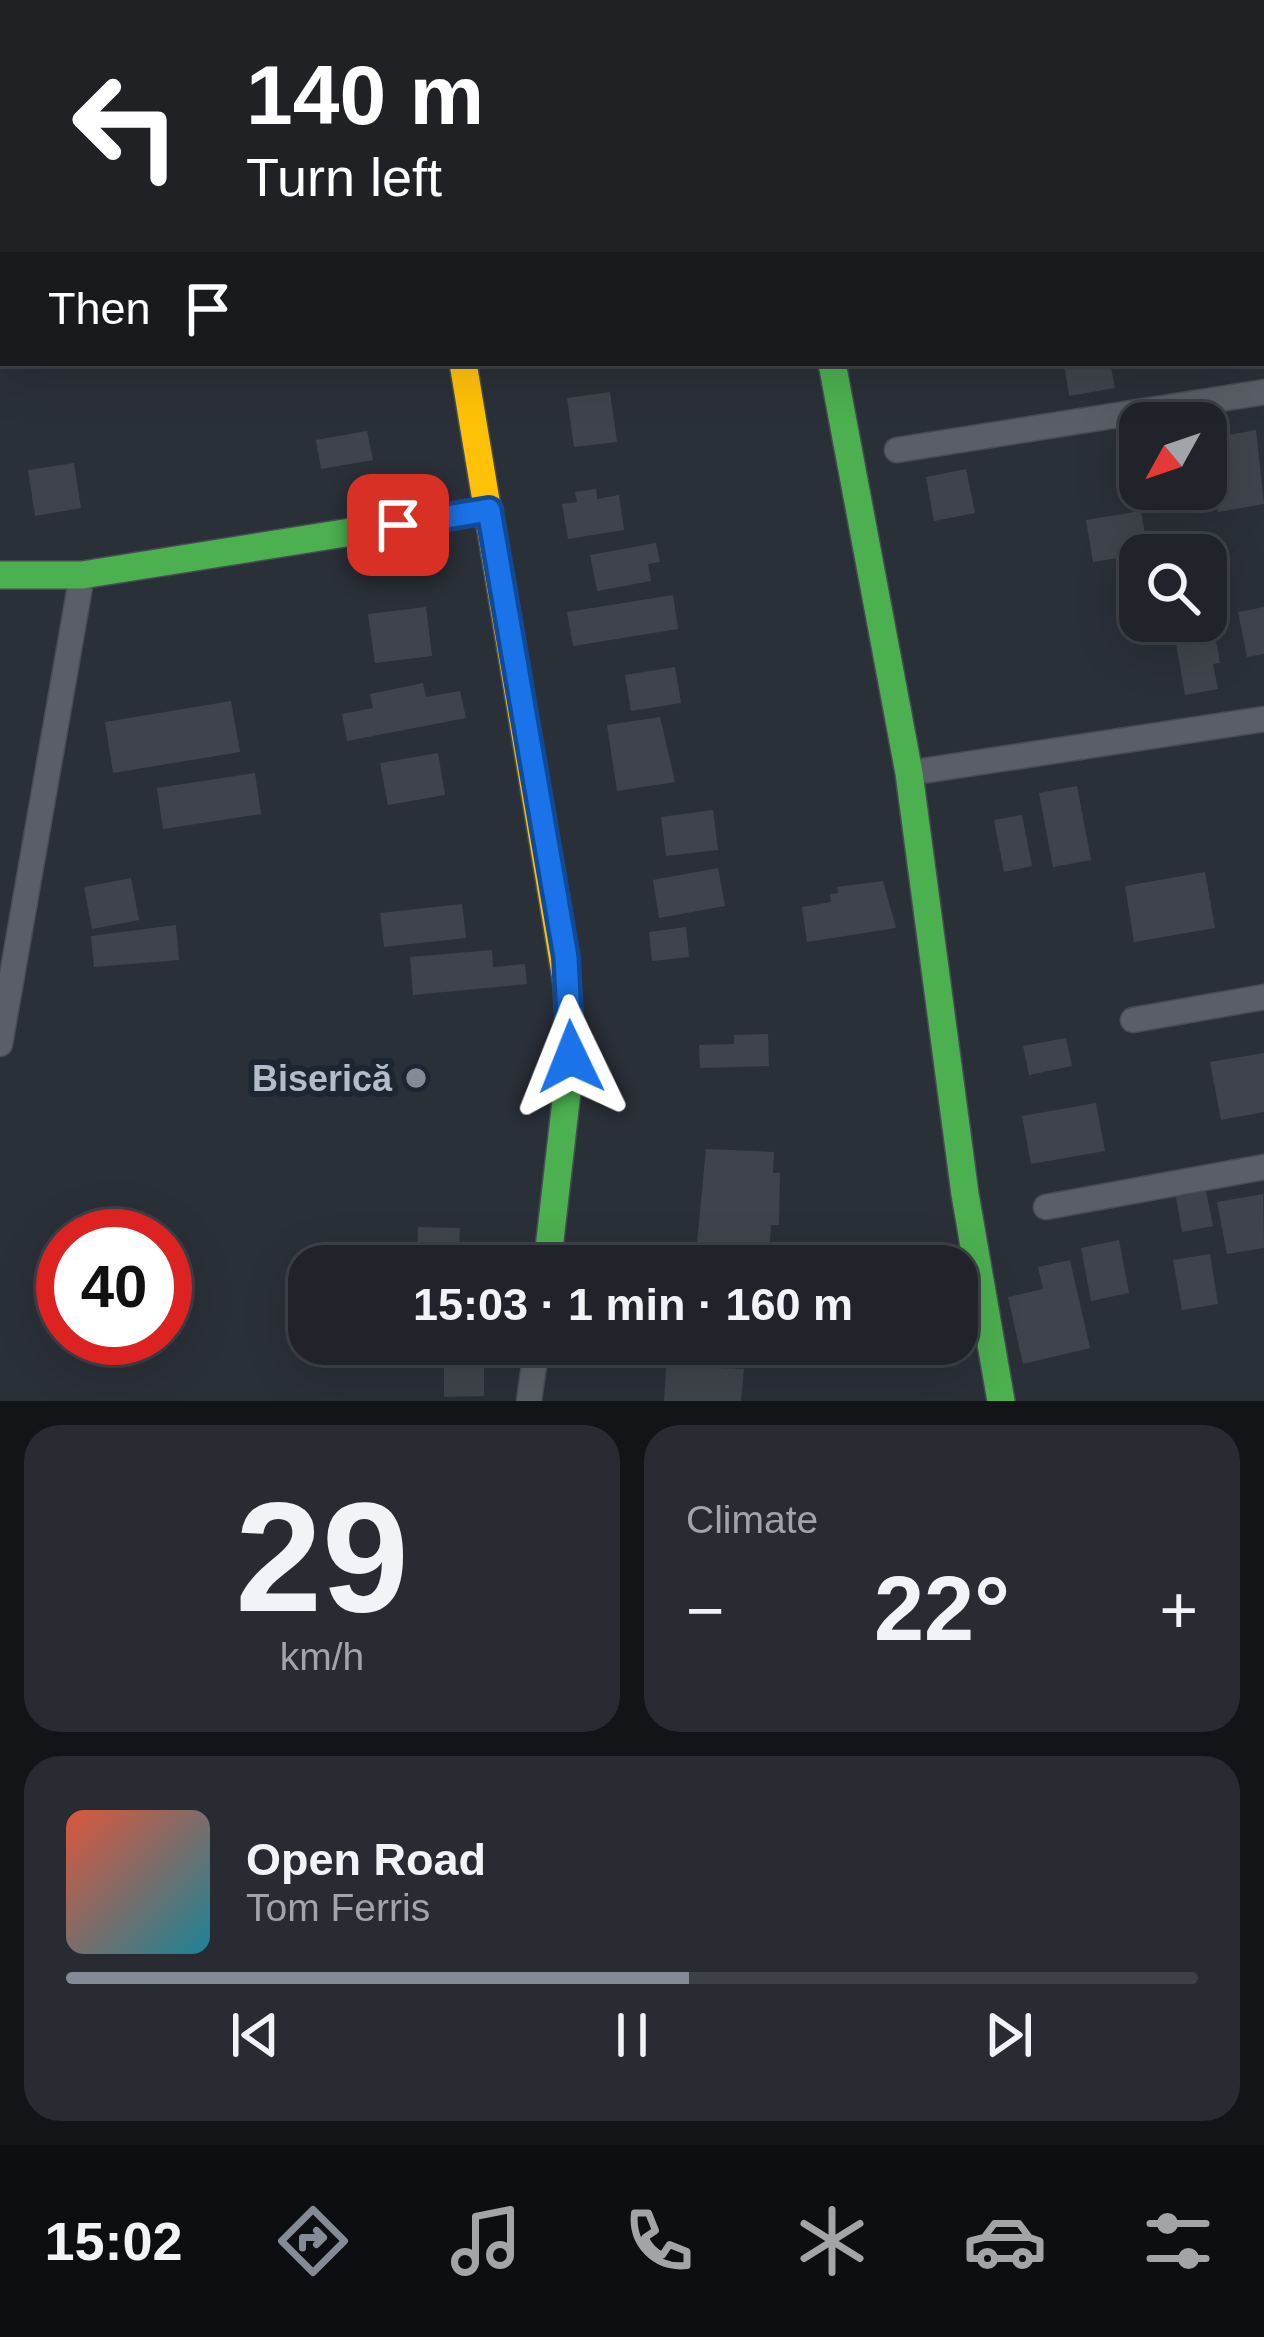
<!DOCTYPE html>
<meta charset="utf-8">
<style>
:root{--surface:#20242a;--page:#282c32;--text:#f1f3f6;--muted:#a2a4a8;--line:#3d4147;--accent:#848b96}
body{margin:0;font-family:Arial,sans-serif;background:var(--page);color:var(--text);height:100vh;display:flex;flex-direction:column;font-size:45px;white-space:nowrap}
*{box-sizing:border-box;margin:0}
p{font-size:39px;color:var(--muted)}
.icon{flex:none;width:66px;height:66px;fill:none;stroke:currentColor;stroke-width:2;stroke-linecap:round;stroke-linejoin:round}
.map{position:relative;height:1401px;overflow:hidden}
.side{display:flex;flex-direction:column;gap:24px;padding:24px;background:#121417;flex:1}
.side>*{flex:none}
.hud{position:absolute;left:0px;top:0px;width:1266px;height:366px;box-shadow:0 12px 48px #0002,0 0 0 3px var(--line);background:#202124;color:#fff;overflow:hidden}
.needle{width:78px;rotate:230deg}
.fabs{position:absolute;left:1119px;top:402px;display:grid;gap:24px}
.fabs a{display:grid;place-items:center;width:108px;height:108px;border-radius:24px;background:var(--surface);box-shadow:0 12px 48px #0002,0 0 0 3px var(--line);font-size:60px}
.speed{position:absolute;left:36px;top:1209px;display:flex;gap:24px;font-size:60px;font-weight:700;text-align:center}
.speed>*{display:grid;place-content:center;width:156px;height:156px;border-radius:50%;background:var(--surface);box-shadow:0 12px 48px #0002,0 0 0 3px var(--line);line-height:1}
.speed .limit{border:18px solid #d22;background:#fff;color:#111}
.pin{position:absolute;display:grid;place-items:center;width:102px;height:102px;color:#fff;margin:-51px;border-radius:24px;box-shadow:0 6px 18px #0006}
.me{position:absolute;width:132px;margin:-66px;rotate:358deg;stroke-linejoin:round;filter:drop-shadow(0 0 9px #0008)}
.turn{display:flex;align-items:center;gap:42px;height:252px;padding:0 48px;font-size:54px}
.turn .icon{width:156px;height:156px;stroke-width:2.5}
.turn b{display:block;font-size:84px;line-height:102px}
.then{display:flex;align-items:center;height:114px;padding:0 48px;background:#0003;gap:24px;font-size:45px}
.big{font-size:90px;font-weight:700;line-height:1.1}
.side .widget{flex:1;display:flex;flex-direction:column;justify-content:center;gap:18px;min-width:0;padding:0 42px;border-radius:36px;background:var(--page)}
.side .dial{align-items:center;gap:0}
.dial b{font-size:156px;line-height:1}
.song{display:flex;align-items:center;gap:36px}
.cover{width:144px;height:144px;border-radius:18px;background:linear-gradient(135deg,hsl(10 70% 55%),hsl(190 70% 35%))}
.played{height:12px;border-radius:6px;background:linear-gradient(90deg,var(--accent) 55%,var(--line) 55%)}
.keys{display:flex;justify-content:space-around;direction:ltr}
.heat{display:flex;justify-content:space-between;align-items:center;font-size:66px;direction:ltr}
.side .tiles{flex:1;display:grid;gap:24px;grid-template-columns:1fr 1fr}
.widget:last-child{grid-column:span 2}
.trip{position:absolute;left:288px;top:1245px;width:690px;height:120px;border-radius:36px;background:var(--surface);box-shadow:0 12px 48px #0002,0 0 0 3px var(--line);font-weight:700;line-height:120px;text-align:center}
.dock{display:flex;height:192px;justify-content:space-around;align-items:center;background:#0d0e11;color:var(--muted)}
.dock .icon{width:84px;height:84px}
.dock .active{color:var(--accent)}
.dock b{font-size:54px;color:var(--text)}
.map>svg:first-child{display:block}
.building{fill:#3f444c}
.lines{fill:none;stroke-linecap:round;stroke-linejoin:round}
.street-casing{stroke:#484c55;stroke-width:27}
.fast-casing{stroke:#484c55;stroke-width:30}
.slow-casing{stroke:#484c55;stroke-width:30}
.street{stroke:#5a5e66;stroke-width:24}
.fast{stroke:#4caf50;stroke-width:27}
.slow{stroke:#ffc107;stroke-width:27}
.route-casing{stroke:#114b97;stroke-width:30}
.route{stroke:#1a73e8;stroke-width:21}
.poi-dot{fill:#848b96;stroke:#1d2633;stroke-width:4.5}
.labels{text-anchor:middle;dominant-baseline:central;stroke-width:12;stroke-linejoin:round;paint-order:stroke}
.poi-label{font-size:36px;font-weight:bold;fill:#b4bcc9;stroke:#1d2633;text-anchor:end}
</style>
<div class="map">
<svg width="1264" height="1401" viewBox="0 0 1264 1401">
<rect width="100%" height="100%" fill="#2a3038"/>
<path class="building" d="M1064,363h46l5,25 -46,8z
M610,392l7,50 -43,5 -7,-49z
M1256,430l8,74 -46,8 -12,-73z
M367,431l6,29 -52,9 -5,-29z
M74,463l7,45 -46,8 -7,-46z
M966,469l9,44 -41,8 -8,-44z
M596,489l1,10 22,-4 5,35 -56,9 -6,-35 15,-2 -2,-10z
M1141,511l7,42 -55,9 -7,-42z
M656,543l4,19 -12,2 3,17 -54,10 -7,-36z
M673,595l5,34 -105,17 -6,-34z
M426,607l6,49 -57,7 -7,-49z
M1264,607v47l-17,3 -9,-45z
M1211,612l9,51 -7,1 5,25 -33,6 -13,-74h34z
M675,667l6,36 -50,8 -6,-36z
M423,683l3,14 34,-6 6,27 -119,23 -5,-27 31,-6 -3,-14z
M231,701l9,51 -127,21 -8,-51z
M660,717l15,65 -58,9 -10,-66z
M438,753l7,42 -57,10 -8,-42z
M255,773l6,41 -98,15 -6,-41z
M1077,786l14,74 -38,7 -14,-74z
M713,810l5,40 -52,6 -5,-39z
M1022,815l10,51 -28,6 -10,-52z
M718,868l7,38 -66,12 -6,-38z
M1205,872l10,56 -81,14 -9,-56z
M131,878l8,42 -47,9 -8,-42z
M883,881l13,47 -89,14 -5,-35 29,-5 -1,-8 8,-1 -1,-6z
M462,904l4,34 -82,9 -4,-34z
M176,925l3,35 -85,7 -3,-31z
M686,927l3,30 -37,4 -3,-29z
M492,950l1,17 32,-3 2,20 -114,11 -3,-38z
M768,1034l1,32 -69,2 -1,-23 35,-1v-9z
M1066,1038l6,28 -43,9 -6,-29z
M1264,1053v59l-43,8 -11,-58z
M1096,1103l9,48 -74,13 -9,-48z
M706,1149l68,3 -1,21h7l-1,52h-8l-2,30 -49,-2 1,-9 -24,-1z
M1206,1191l7,35 -31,6 -6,-35z
M1263,1194l1,54 -37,6 -10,-52z
M418,1227l42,1 -1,26 40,1v11h-82z
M1119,1240l10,53 -38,8 -10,-53z
M1210,1254l8,50 -36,6 -9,-50z
M1070,1260l20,88 -67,16 -15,-67 35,-8 -5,-22z
M667,1352l28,2 -1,13 50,2 -3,32h-77z
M444,1356h40v40l-40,1z"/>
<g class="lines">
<defs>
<path id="street" d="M393,0v3
M779,0v3
M1259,0v3
M1089,3l17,-3
M1263,23l1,5
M1263,220h1
M897,450l367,-58
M909,773l355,-54
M1133,1020l131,-23
M0,1044l82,-469
M1046,1207l218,-40
M529,1401l8,-57"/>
<path id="fast" d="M832,363l77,410 56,421 36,207
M0,575h82l407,-65
M547,1266l24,-209 -4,-72"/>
<path id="slow" d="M463,363l104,622"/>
</defs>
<use href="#street" class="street-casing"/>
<use href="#fast" class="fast-casing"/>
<use href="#slow" class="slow-casing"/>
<use href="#street" class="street"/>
<use href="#fast" class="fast"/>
<use href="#slow" class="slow"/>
</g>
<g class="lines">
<defs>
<path id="route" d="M398,525l91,-15 77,447 5,100"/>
</defs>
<use href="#route" class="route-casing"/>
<use href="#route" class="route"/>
</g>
<circle class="poi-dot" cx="416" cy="1078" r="12"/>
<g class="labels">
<g class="poi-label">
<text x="392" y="1078">Biserică</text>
</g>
</g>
</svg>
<div class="fabs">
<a><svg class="needle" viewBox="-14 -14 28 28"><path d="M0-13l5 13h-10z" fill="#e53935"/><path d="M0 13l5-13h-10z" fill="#a2a4a8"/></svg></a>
<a><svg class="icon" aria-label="search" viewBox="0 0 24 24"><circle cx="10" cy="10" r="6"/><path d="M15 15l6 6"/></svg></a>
</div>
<div class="speed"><div class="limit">40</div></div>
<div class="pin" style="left:398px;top:525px;background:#d93025"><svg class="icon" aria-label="arrive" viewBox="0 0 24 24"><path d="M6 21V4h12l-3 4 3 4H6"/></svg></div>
<svg class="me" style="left:571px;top:1057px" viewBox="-20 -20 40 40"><path d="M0-17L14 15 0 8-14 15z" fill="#1a73e8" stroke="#fff" stroke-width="4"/></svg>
<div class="trip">15:03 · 1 min · 160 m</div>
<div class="hud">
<div class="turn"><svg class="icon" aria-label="left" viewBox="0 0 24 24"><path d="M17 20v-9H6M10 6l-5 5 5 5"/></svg><div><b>140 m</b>Turn left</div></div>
<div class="then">Then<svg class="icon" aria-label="arrive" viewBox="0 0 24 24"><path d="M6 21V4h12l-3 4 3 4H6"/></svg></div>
</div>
</div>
<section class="side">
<div class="tiles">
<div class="widget dial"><b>29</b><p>km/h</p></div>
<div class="widget"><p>Climate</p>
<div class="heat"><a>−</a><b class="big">22°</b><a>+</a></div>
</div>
<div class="widget">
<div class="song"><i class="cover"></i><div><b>Open Road</b><p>Tom Ferris</p></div></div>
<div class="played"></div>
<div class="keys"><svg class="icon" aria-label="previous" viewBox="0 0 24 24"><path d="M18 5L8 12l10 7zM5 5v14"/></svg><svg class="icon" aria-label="pause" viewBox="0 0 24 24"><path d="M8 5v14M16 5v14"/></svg><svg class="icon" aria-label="next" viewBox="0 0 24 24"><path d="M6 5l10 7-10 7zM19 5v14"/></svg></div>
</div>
</div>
</section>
<nav class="dock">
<b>15:02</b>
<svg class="icon active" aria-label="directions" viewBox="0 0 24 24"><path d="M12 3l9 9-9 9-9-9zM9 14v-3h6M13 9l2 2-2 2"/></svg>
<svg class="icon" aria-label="music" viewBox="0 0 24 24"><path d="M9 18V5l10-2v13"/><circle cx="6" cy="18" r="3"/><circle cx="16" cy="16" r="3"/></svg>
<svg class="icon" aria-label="phone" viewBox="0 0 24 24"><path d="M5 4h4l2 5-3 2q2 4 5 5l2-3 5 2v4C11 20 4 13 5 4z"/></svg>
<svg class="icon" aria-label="climate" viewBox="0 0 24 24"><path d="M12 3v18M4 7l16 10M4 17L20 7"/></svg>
<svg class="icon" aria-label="car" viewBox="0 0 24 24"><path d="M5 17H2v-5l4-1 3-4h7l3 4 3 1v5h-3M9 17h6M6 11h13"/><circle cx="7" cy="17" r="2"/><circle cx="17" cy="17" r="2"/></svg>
<svg class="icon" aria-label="filters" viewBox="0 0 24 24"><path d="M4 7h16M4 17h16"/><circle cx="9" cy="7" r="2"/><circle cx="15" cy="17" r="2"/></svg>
</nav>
